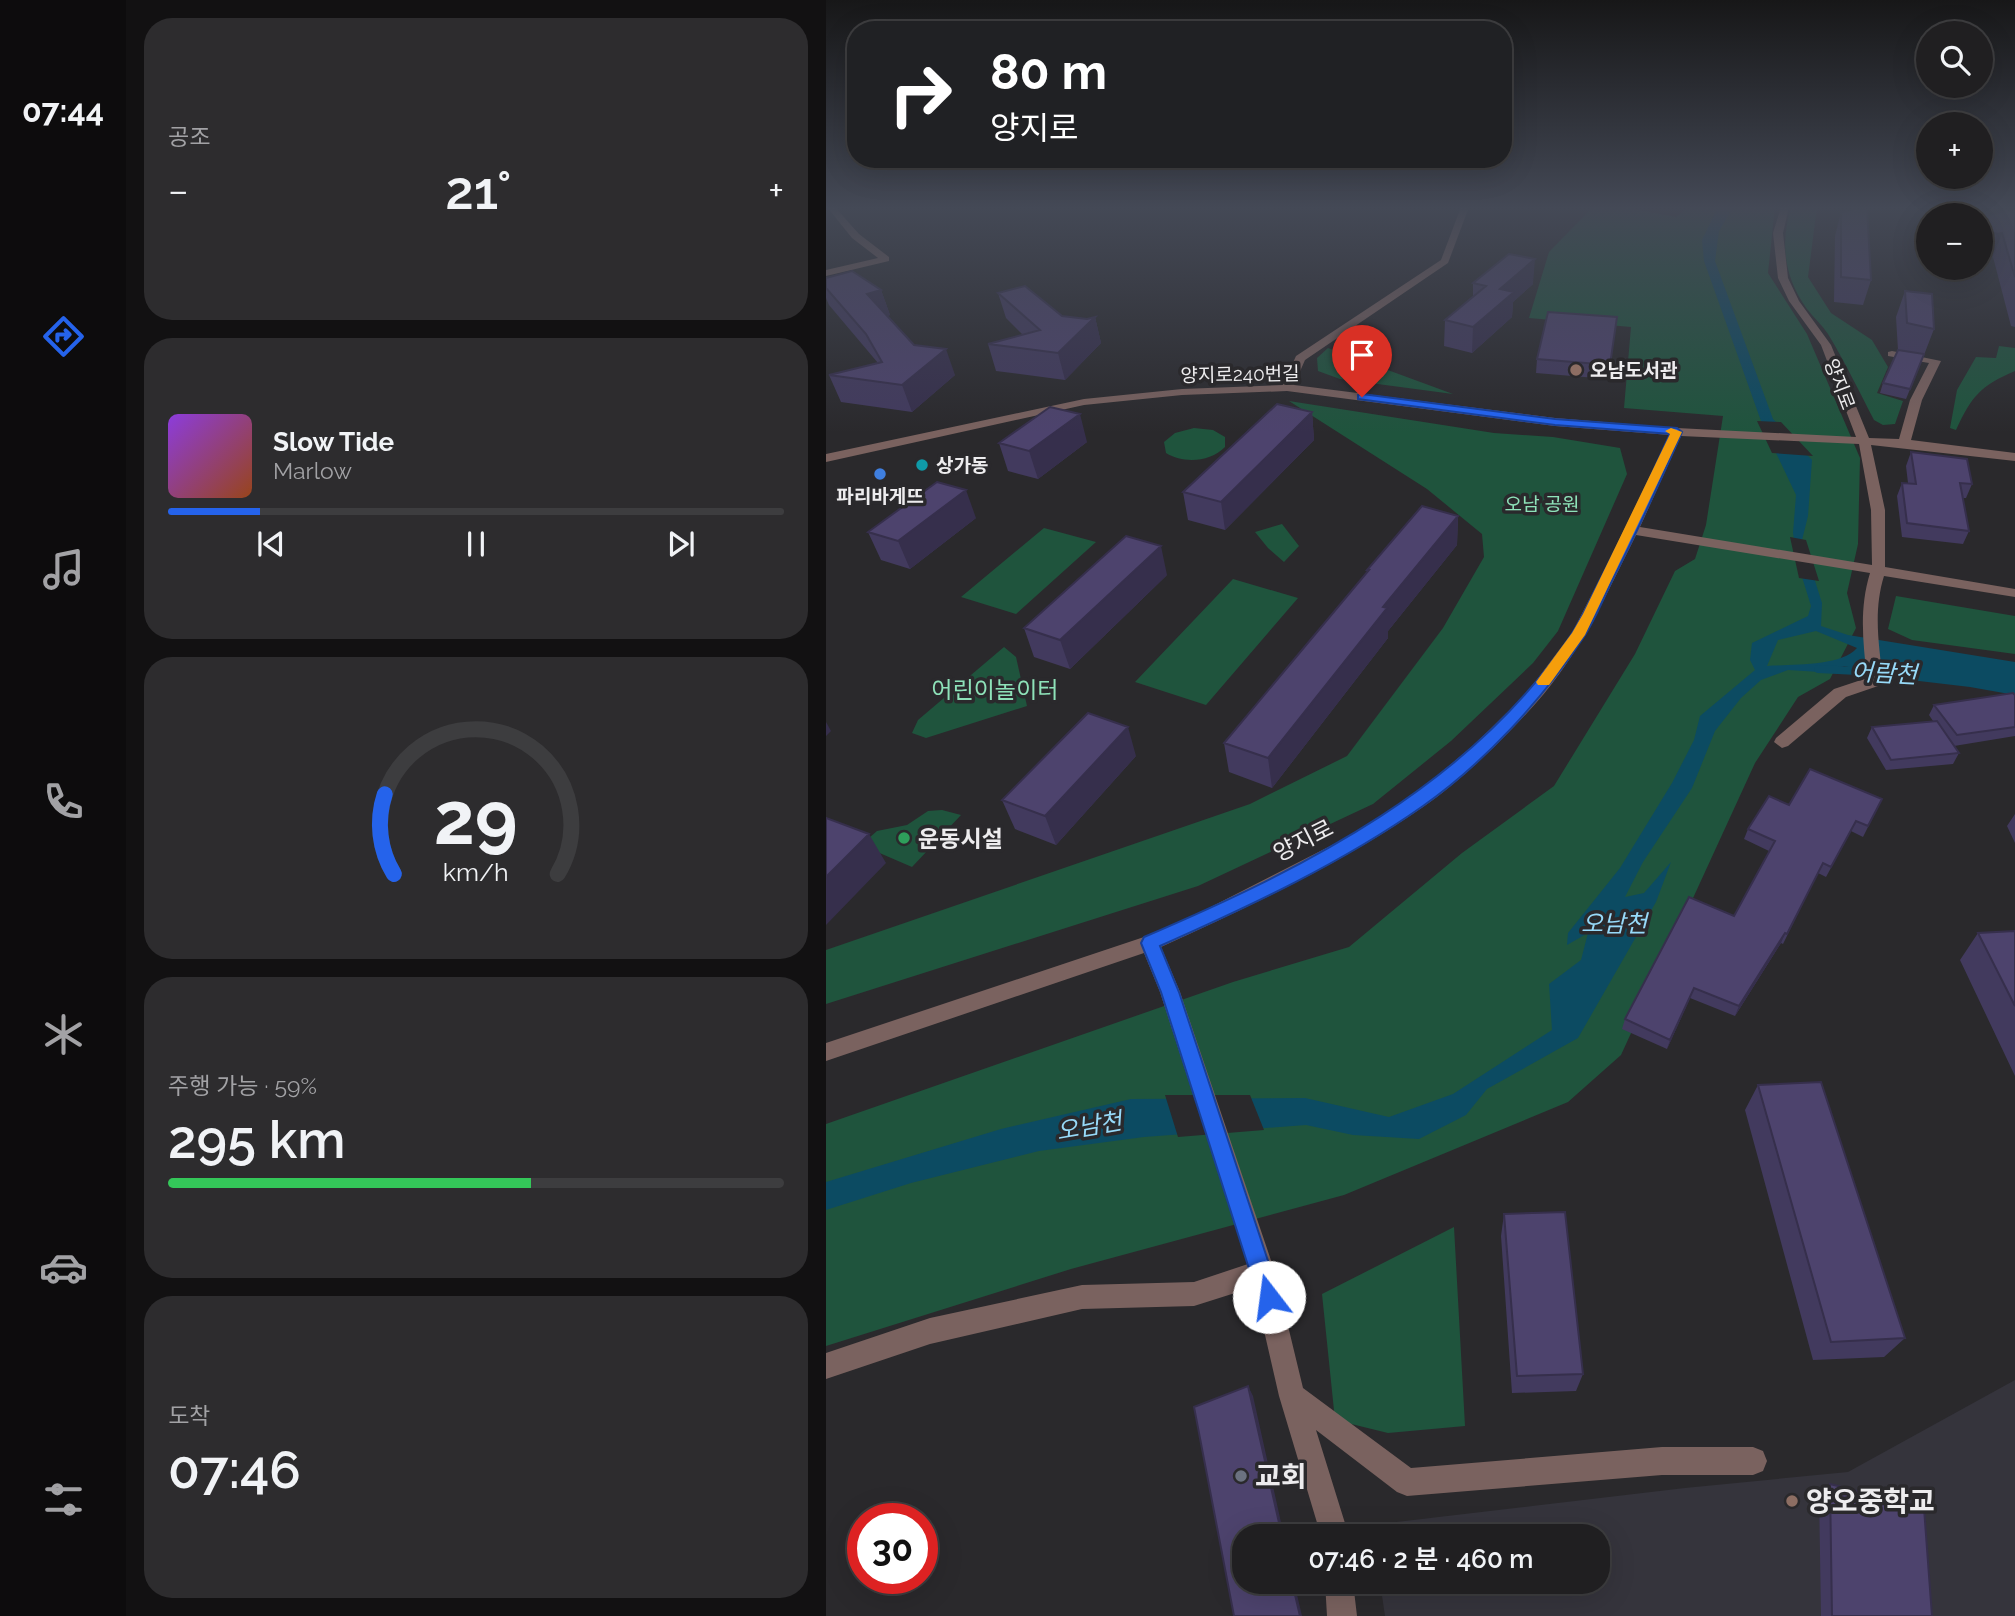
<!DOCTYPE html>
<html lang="ko">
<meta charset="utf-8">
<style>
:root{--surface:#201f21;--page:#2d2c2e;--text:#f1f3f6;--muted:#a2a2a5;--line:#3d3d3f;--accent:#2563eb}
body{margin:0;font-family:Raleway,"Noto Sans KR",sans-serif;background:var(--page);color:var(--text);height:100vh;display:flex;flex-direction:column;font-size:26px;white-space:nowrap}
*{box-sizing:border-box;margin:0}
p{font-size:23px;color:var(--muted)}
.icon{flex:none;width:38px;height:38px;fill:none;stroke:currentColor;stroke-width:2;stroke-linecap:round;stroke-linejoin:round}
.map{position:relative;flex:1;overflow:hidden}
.drawer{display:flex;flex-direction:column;gap:18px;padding:18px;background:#121112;width:700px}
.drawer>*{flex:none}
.hud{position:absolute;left:21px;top:21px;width:665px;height:147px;border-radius:28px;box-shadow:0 7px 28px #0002,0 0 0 2px var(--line);background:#202124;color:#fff;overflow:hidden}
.tools{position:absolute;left:1090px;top:21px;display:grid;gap:14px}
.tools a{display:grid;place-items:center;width:77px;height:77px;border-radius:50%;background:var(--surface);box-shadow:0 7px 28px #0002,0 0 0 2px var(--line);font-size:35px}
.speed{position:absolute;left:21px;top:1503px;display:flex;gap:14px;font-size:35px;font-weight:700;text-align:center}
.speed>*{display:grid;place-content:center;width:91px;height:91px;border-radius:50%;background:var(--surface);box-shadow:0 7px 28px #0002,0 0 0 2px var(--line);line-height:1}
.speed .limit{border:10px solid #d22;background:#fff;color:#111}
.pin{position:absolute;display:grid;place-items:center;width:60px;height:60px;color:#fff;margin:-72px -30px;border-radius:50% 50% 50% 0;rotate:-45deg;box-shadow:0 0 7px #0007}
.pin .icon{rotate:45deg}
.me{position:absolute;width:77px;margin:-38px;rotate:345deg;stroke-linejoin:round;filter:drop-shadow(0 0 5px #0008)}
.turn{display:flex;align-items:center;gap:24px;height:147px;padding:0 28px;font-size:32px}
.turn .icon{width:91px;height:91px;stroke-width:2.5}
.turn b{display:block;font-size:49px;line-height:60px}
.big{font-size:52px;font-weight:600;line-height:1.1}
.drawer .tile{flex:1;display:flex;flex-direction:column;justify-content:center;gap:10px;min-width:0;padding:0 24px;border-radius:28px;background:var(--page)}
.drawer .dial{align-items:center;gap:0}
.dial svg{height:182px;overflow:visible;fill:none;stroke:var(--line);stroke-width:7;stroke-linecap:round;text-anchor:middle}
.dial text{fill:var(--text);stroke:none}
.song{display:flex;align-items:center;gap:21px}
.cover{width:84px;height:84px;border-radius:10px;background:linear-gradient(135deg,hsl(270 70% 55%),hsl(20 70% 35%))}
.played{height:7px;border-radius:4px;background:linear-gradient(90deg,var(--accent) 15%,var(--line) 15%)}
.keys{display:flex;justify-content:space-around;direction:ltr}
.heat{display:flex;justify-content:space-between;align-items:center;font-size:38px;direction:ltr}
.charge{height:10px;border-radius:5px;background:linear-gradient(90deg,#34c759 59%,var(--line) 0)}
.trip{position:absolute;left:406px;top:1524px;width:378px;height:70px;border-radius:28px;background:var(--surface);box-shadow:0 7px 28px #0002,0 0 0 2px var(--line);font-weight:600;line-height:70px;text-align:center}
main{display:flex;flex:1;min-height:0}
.menu{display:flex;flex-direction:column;width:126px;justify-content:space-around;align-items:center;background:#0d0c0d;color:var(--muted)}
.menu .icon{width:49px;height:49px}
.menu .active{color:var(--accent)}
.menu b{font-size:32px;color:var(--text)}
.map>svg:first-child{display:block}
.built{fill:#35343c}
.green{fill:#1f543d}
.water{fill:#0c4b62;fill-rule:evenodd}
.pier{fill:#2a292c}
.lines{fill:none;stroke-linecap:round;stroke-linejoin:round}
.stream{stroke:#0c4b62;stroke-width:8}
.minor{fill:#7a625f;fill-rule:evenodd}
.wall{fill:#423a5e}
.shaded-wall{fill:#362f4c}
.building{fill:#4d436d;stroke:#362f4c;stroke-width:2}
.route{fill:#2563eb;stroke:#184099;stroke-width:2}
.slow{fill:#f59e0b}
.education-dot{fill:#8d6e63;stroke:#2a292c;stroke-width:2.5}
.culture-dot{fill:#0f9aa8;stroke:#2a292c;stroke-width:2.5}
.shop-dot{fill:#3f7fe0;stroke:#2a292c;stroke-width:2.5}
.leisure-dot{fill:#2e9e5b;stroke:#2a292c;stroke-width:2.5}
.worship-dot{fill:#6b7280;stroke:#2a292c;stroke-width:2.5}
.labels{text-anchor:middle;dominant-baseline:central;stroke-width:7;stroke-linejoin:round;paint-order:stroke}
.far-poi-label{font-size:19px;font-weight:bold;fill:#edecee;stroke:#2a292c;text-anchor:start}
.far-street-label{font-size:19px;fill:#edecee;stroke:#2a292c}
.far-park-label{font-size:19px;fill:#8ee2b9;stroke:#2a292c}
.park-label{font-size:23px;fill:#8ee2b9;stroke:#2a292c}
.poi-label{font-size:23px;font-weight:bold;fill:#edecee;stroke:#2a292c;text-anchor:start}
.street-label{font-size:23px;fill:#edecee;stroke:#2a292c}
.water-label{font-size:24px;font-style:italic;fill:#97daf9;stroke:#2a292c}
.near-poi-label{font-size:28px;font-weight:bold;fill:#edecee;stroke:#2a292c;text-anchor:start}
</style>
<main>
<nav class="menu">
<b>07:44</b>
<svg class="icon active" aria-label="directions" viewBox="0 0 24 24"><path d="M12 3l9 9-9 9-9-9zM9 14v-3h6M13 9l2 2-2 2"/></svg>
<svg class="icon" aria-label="music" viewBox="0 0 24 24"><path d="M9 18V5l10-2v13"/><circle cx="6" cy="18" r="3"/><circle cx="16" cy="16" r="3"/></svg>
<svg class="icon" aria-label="phone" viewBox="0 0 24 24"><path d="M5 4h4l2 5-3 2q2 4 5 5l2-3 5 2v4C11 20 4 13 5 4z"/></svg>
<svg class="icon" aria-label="climate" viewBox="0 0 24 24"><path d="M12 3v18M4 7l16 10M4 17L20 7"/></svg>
<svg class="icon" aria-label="car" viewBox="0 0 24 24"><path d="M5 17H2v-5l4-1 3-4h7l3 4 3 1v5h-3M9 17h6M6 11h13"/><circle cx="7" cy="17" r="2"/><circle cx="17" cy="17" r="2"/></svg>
<svg class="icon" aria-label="filters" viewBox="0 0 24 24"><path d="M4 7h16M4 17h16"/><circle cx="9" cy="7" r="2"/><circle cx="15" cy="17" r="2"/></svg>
</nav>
<section class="drawer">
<div class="tile"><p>공조</p>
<div class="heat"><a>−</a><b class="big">21°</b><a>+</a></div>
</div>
<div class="tile">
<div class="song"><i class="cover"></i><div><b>Slow Tide</b><p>Marlow</p></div></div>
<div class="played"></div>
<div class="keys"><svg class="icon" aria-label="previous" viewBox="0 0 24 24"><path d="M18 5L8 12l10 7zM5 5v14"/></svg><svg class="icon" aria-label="pause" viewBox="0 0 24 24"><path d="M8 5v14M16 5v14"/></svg><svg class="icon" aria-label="next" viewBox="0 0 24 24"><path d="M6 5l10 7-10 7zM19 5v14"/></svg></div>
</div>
<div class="tile dial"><svg viewBox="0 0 100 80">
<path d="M14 69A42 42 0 1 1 86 69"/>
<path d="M14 69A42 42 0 0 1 10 34" stroke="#2563eb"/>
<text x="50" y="56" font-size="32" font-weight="700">29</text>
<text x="50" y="72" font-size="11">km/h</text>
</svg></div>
<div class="tile"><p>주행 가능 · 59%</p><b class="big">295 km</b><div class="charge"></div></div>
<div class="tile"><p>도착</p><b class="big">07:46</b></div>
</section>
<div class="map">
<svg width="1189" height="1616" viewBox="0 0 1189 1616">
<rect width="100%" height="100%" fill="#2a292c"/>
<path class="built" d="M1189,1380v236h-630l-5,-34h218v-46h-225l-2,-11 314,-37 163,-16z"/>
<path class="green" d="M767,207h31l52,10 12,-10h87l-7,66 39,61 53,124 -2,86 -11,49 9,35 -26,51 -32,18 -43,66 -134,292 -53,47 -224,93 -273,74 -245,77v-222l407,-142 116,-35 113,-94 92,-67 81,-132 40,-83 20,-12 11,-34 17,-109 -99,-8 7,-81 -102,-9 20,-66z
M965,207h26l-9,70 23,36 41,27 16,27 -11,26 26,8 -8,23 -12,1 -9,-5c-15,-29 -29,-58 -46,-86 -6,-9 -14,-16 -21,-25 -23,-32 -27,-65 -16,-102z
M1173,346l16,2v23c-35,15 -43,25 -59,59l-6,-2 7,-38 19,-33 20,1z
M502,348l125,46 -113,-15 -22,-8 -1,-13z
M463,401l205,32 59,4 67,11 7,26 -69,157 -25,32 -82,78 -78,63 -175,82 -372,118v-54l424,-146 97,-48 96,-128 41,-71 -2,-23 -55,-45z
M368,428l19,2 12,7v10c-15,15 -41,17 -59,6l-2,-11 11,-9z
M456,524l17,22 -15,16 -16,-14 -13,-16z
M218,528l52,14 -80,72 -55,-17z
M407,579l65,19 -92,107 -71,-23z
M1070,596l119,20v38l-103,-14 -24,-11z
M178,647l12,10 11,49 -101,32 -14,-5 6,-13z
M116,810l19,5 -49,52 -51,-22 16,-14 30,-6 21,-14z
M628,1227l11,199 -77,7 -53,-13 -13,-126z"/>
<path class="water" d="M892,207h15l-14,24 -4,30 58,158 39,41 -4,56 -6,24 20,63 -1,23 27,9 167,27v33l-45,-8 -68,-8 -58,-13 -24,6 -32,-2 -27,10 -20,18 -26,33 -23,57 -49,74 -18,35 19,-4 27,-31 -15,40 -78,136 -91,51 -21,26 -47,24 -66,-4 -47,-10 -162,12 -105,14 -128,32 -85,27v-28l175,-53 130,-30 174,-1 84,19 64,-23 99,-64 -3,-46 32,-24 7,-27 -21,12 1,-12 52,-65 52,-85 22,-43 6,-24 55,-46 -5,-10 2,-17 56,-27 3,-10 -13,-42 -5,-31 3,-38 -35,-74 -57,-160 -2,-21zM990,631l41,17c-17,19 -65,16 -90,18l11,-26z"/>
<path class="pier" d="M931,421l24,1 32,34 -41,-3z
M964,537l16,3 13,41 -20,-3z
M339,1095h85l14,35 -86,7z"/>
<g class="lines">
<path class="stream" d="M992,669l59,3"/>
<path class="minor" d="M1,207h8l24,27 30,23v4l-63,15v-6l52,-12 -26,-20z
M635,207h8l-21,56 -143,97 -11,25 261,33 122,10 179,9 -35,-92 -32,-44 -11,-23 -5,-45 8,-26h8l-6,26 5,45 11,23 32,44 38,93 30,1 11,-39 19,-37 -41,-7v-4l4,-1 49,10 -19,39 -11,40 104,13v8l-144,-16 14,65v57l130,22v8l-131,-21c-11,35 -5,69 -1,105l-2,4 -35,12 -58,49 -6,2 -8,-6 2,-4 58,-49 33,-11c-4,-36 -8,-69 3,-105l-234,-38c-29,58 -56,119 -100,168 -30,34 -75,78 -113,104 -81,56 -172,99 -262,140l19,45 95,280 28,116 108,80 251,-21h91l10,4 4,10 -4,10 -10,4h-91l-255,21 -10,-4 -81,-62 33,106h-28l-42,-140 -25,-109 -60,19 -112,3 -152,35 -104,35v-26l104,-35 152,-33 112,-3 54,-18 -88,-272 -16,-39 -318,108v-18l318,-106 57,-25 143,-73 69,-43 61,-51 52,-51 46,-61 53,-103 45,-95 -115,-9 -268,-35 -105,4 -98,10 -258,57v-8l258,-55 98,-10 101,-4 13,-29 145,-96zM855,436l178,8 12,66 1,55 -232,-38z
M499,1582h28l4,34h-30z"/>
</g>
<path class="wall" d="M1015,212l30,68 -8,25 -29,-3 1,-66z
M1189,213v114l-4,-1 -18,-69 -5,2 -7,-4v-38z
M0,278l55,12 9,25 -3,1 27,29 41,30 -43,37 -71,-10 -12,-27 49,-12 -49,-58 -3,-7z
M647,283l60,1 -20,18 -1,15 -40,36 -28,-7 1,-26 28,-23z
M1079,291l29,38 -10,26 -18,44 -26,-6 3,-10 28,-31 -13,-2 -2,-33z
M172,293l64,23 25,3 8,-2 6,26 -36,37 -69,-9 -8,-27 35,-9 -17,-17z
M791,317l-9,62 -72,-6 1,-14z
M486,412l2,28 -89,90 -37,-10 -5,-28z
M261,442l-49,37 -30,-8 -9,-28z
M1085,452l61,32 -6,14h-3l6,33 -6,13 -61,-7 -5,-41 5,-13h6l-2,-17z
M632,516l-1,29 -69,86v7l-116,150 -43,-16 -5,-29 143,-170v-3z
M150,518l-66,51 -29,-9 -13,-28z
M341,575l-97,94 -36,-12 -10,-29z
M1189,695v41l-61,10 5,7 -6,11 -67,6 -19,-32 5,-11 61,-6 -4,-6 5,-10z
M310,756l-80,89 -41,-16 -13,-29z
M1056,799l-19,38 -12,-6 -25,46 -8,-4 -35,71 -2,-1 -46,73 -45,-18 -23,51 -45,-20 3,-10 109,-103 35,-65 -25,-12 4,-10 41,-24z
M1189,814v29l-8,-17z
M1189,931v145l-55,-116 18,-27z
M932,1085l147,253 -21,19 -71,3 -68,-250z
M678,1214l79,160 -7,17 -64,2 -11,-157z
M1004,1484l102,132h-111l-2,-124z"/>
<path class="shaded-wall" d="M1176,233l-9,24 -5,2 9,-25z
M709,259l-2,25 -20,18 -1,15 -40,36 1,-26 27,-38z
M55,290l9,25 -14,5 -9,-26z
M269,317l6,26 -36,37 -7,-27z
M120,349l9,26 -43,37 -10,-27z
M486,412l2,28 -89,90 -4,-28z
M254,414l7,28 -49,37 -9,-28z
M140,490l10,28 -66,51 -12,-28z
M632,516l-1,29 -69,86v7l-116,150 -4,-30 115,-151z
M335,546l6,29 -97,94 -10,-29z
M0,722l5,9 -5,5z
M302,727l8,29 -80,89 -11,-29z
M43,834l17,29 -60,62v-48z
M959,933l-4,10 -46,73 4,-10z
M868,988l-4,10 -23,51 3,-9z
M422,1386l5,10 31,140h-2z
M466,1582h2l8,34h-2z"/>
<path class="building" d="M1037,207h4l4,73 -30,-3v-65z
M1182,210l7,3v64l-13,-44 -5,1 -16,-7v-10z
M683,254l26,5 -35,30 14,3 -41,35 -28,-7 41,-34 -13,-3z
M26,271l29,19 -14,4 47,51 32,4 -44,36 -73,-10 53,-13 -16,-28 -40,-46v-10z
M199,286l37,30 25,3 8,-2 -37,36 -70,-9 52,-14 -42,-37z
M1079,291l27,3 2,35 -27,-6z
M722,312l69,5 -7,48 -73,-6z
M1072,350l26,4 -14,35 -27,-6z
M451,404l35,8 -91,90 -38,-10z
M224,407l30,7 -51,37 -30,-8z
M1085,452l56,7 5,25 -12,-1 9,48 -62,-8 -5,-40 14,1z
M111,482l29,8 -68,51 -30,-9z
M596,506l36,10 -75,91 4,1 -119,150 -44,-15 145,-173h-2z
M300,536l35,10 -101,94 -36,-12z
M1187,693l2,2v32l-58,8 -23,-30z
M262,713l40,14 -83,89 -43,-16z
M1111,721l22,32 -68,7 -19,-33z
M984,769l72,30 -14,27 -12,-5 -25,46 -8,-4 -36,71 -2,-1 -46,73 -45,-18 -24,52 -45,-21 64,-122 45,19 41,-75 -27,-12 21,-33 20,9z
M0,818l43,16 -43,43z
M1189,931v75l-37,-73z
M995,1082l84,256 -74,4 -73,-257z
M739,1212l18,162 -66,2 -13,-162z
M422,1386l34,150h-38v46h48l8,34h-66l-40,-209z
M1004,1484l94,24 8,108h-100z"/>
<linearGradient id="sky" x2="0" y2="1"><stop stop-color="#171718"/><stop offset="0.48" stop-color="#444956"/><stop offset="1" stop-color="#444956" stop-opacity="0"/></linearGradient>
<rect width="1189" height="433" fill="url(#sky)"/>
<path class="route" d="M536,394l193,25 122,9 5,4c-22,50 -45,100 -70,149 -9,18 -17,39 -29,57 -40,61 -100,126 -160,168 -81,57 -173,100 -263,140l19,46 101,305 -3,8 -8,3 -8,-3 -3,-8 -97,-305 -20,-49 3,-6c161,-69 327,-152 427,-302 12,-18 20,-38 30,-57 24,-47 47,-95 69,-144l-115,-9 -197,-26v-4z"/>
<path class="slow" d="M845,428l11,4 -97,203 -36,50h-11l-2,-3 36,-49 11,-19 87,-180 -5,-3z"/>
<g class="education-dot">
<circle cx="750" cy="370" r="7"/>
<circle cx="966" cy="1501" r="7"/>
</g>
<circle class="culture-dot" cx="96" cy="465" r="7"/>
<circle class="shop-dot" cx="54" cy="474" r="7"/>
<circle class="leisure-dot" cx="78" cy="838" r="7"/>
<circle class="worship-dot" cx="415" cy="1476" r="7"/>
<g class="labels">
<g class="far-poi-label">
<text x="764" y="370">오남도서관</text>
<text x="110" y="465">상가동</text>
<text x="54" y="496" text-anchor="middle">파리바게뜨</text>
</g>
<g class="far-street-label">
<text transform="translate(414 374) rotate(-1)">양지로240번길</text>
<text transform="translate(1014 384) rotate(69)">양지로</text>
</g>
<g class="far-park-label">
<text x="716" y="504">오남 공원</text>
</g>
<g class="park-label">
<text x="169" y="689">어린이놀이터</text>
</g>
<g class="poi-label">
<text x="92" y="838">운동시설</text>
</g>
<g class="street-label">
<text transform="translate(477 840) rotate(-27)">양지로</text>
</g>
<g class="water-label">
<text transform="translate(1058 673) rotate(3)">어람천</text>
<text x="788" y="923">오남천</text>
<text transform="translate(263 1126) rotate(-10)">오남천</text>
</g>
<g class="near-poi-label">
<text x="429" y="1476">교회</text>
<text x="980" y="1501">양오중학교</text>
</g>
</g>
</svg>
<div class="tools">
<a><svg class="icon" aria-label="search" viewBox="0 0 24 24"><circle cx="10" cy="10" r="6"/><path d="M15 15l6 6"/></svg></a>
<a>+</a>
<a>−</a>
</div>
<div class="speed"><div class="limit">30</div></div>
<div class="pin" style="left:536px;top:397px;background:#d93025"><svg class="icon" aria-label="arrive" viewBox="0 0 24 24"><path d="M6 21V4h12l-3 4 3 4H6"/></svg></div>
<svg class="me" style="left:443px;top:1297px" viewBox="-20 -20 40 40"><circle r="19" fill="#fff"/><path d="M0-13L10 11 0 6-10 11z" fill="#2563eb"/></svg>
<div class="trip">07:46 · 2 분 · 460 m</div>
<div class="hud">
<div class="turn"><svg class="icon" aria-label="right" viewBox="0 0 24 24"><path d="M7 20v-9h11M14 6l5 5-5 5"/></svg><div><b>80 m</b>양지로</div></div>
</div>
</div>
</main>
